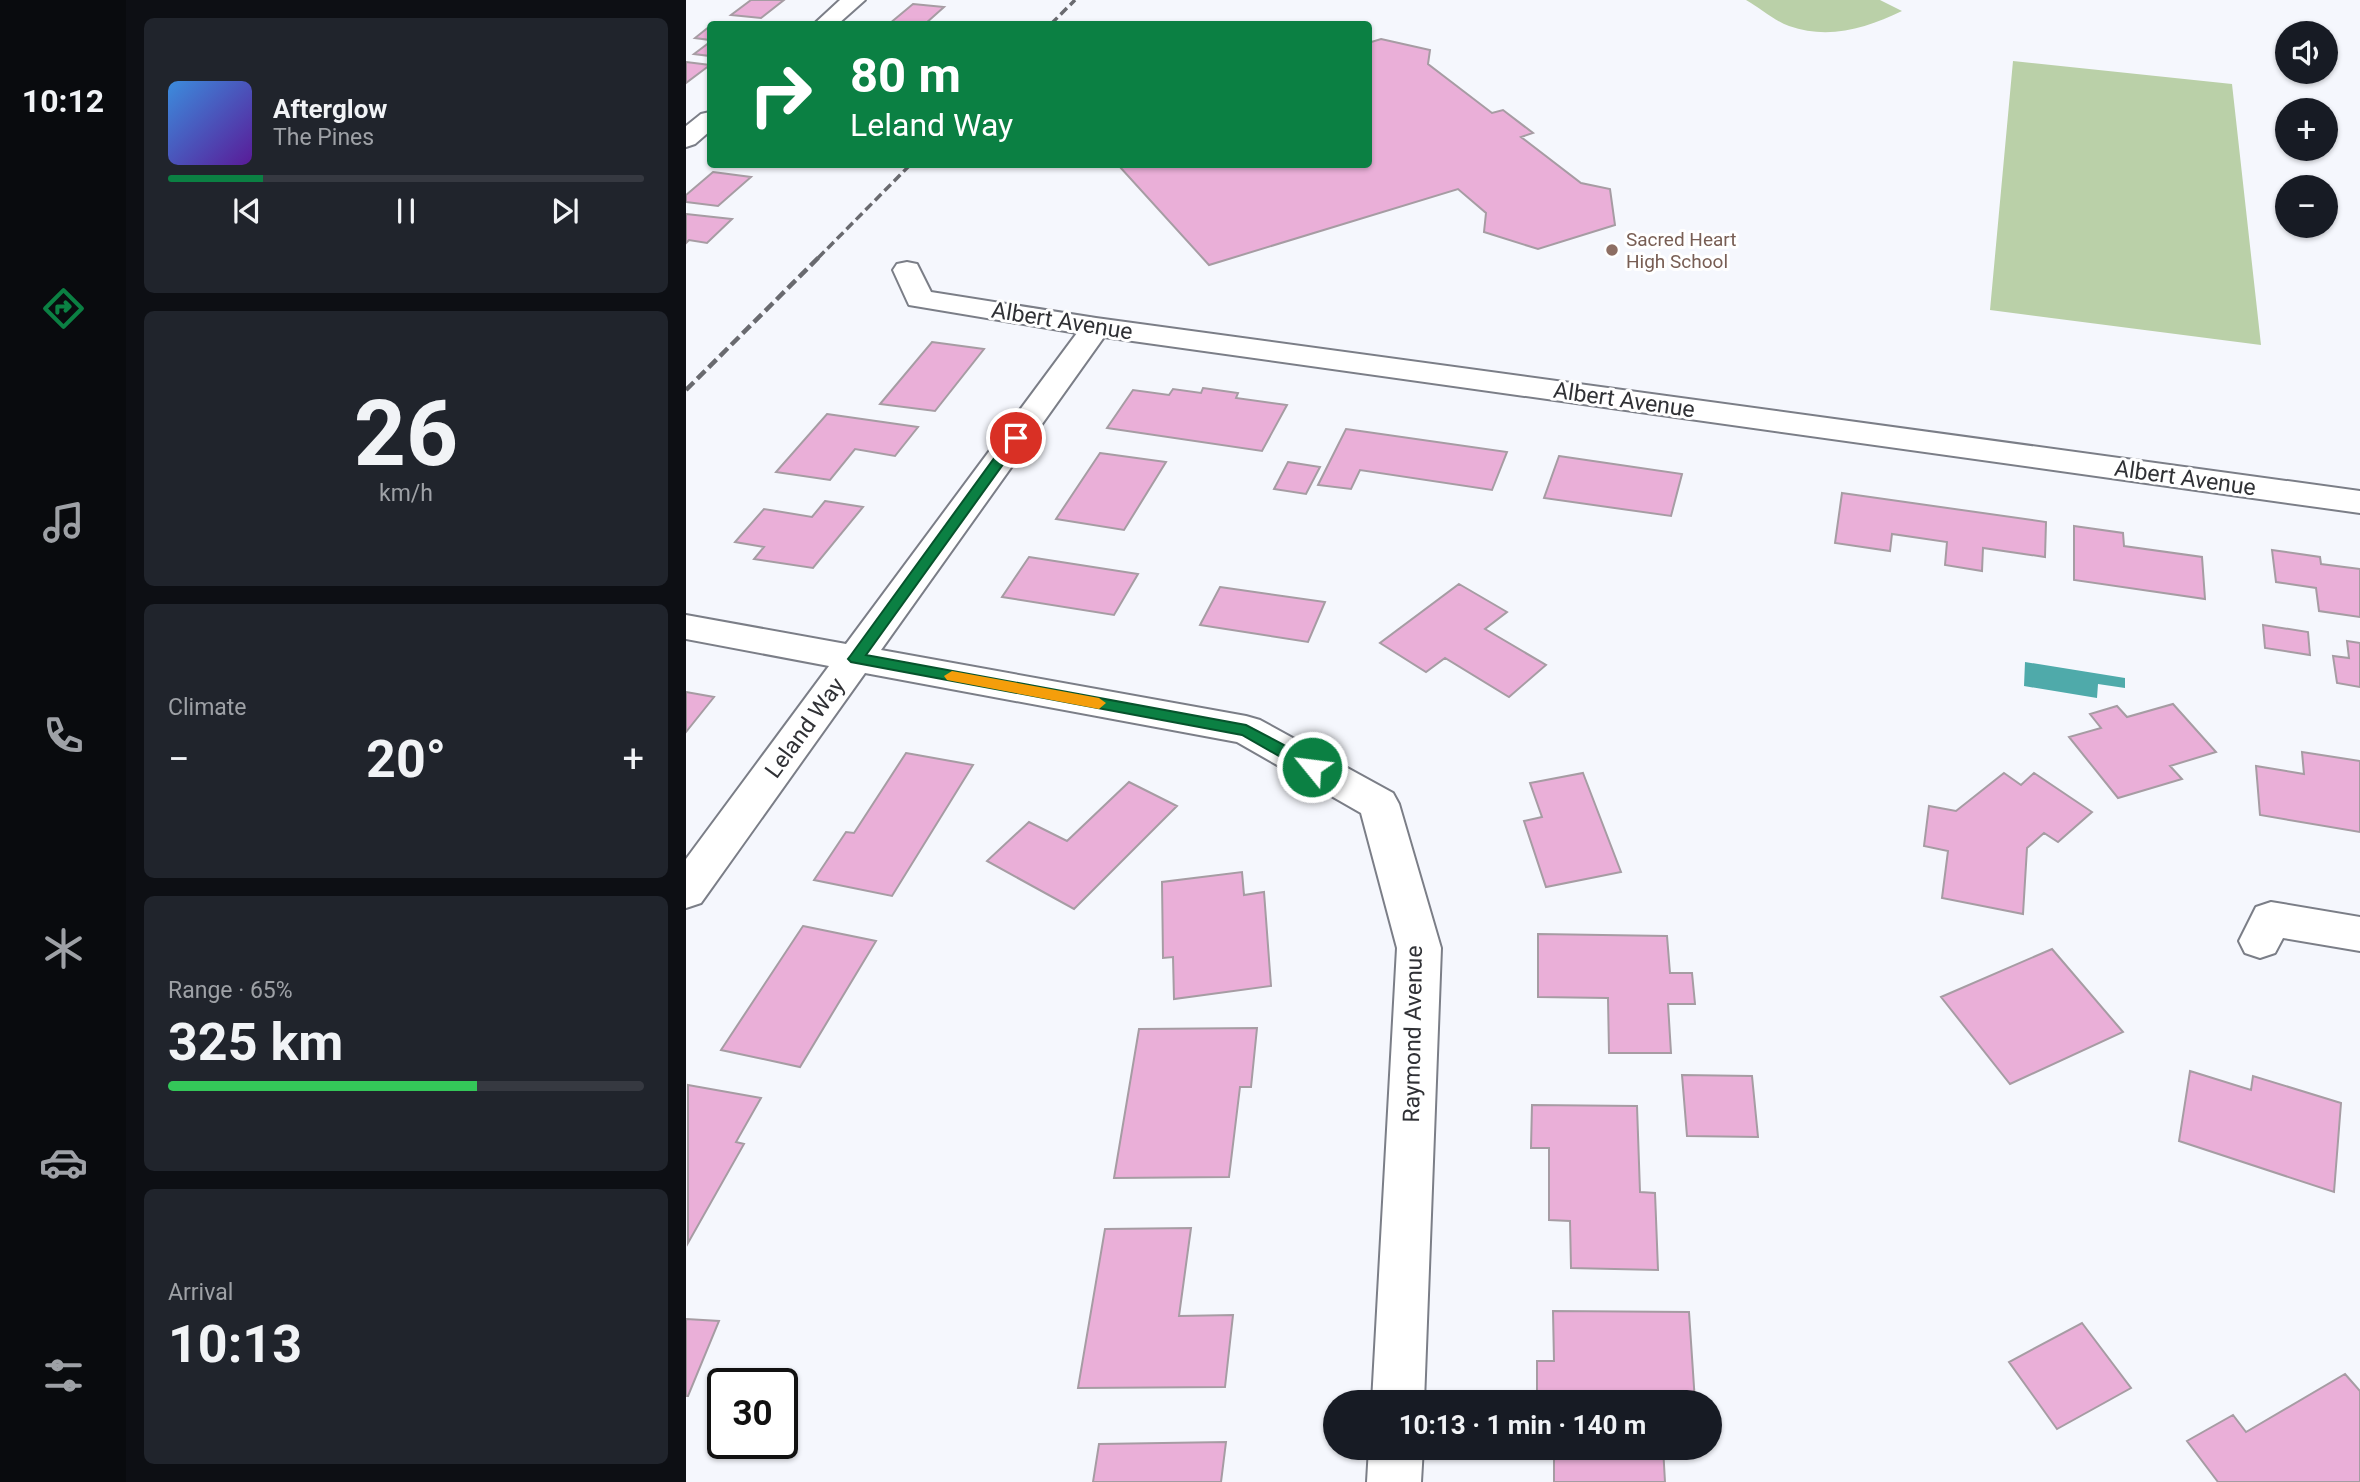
<!DOCTYPE html>
<meta charset="utf-8">
<style>
:root{--surface:#171b24;--page:#20242c;--text:#f1f3f6;--muted:#9ea1a6;--line:#363941;--accent:#0b8043}
body{margin:0;font-family:Roboto,sans-serif;background:var(--page);color:var(--text);height:100vh;display:flex;flex-direction:column;font-size:26px;white-space:nowrap}
*{box-sizing:border-box;margin:0}
p{font-size:23px;color:var(--muted)}
.icon{flex:none;width:38px;height:38px;fill:none;stroke:currentColor;stroke-width:2;stroke-linecap:round;stroke-linejoin:round}
.map{position:relative;flex:1;overflow:hidden}
.details{display:flex;flex-direction:column;gap:18px;padding:18px;background:#0d0f14;width:560px}
.details>*{flex:none}
.guide{position:absolute;left:21px;top:21px;width:665px;height:147px;border-radius:7px;box-shadow:0 2px 5px #0004;background:#0b8043;color:#fff;overflow:hidden}
.fabs{position:absolute;left:1589px;top:21px;display:grid;gap:14px}
.fabs a{display:grid;place-items:center;width:63px;height:63px;border-radius:50%;background:var(--surface);box-shadow:0 2px 5px #0004;font-size:35px}
.speed{position:absolute;left:21px;top:1368px;display:flex;gap:14px;font-size:35px;font-weight:700;text-align:center}
.speed>*{display:grid;place-content:center;width:91px;height:91px;border-radius:50%;background:var(--surface);box-shadow:0 2px 5px #0004;line-height:1}
.speed .limit{border:4px solid #111;border-radius:10px;background:#fff;color:#111}
.pin{position:absolute;display:grid;place-items:center;width:60px;height:60px;color:#fff;margin:-30px;border:4px solid #fff;border-radius:50%;box-shadow:0 2px 7px #0007}
.me{position:absolute;width:77px;margin:-38px;rotate:299deg;stroke-linejoin:round;filter:drop-shadow(0 0 5px #0008)}
.turn{display:flex;align-items:center;gap:24px;height:147px;padding:0 28px;font-size:32px}
.turn .icon{width:91px;height:91px;stroke-width:2.5}
.turn b{display:block;font-size:49px;line-height:60px}
.big{font-size:52px;font-weight:700;line-height:1.1}
.details .tile{flex:1;display:flex;flex-direction:column;justify-content:center;gap:10px;min-width:0;padding:0 24px;border-radius:10px;background:var(--page)}
.details .dial{align-items:center;gap:0}
.dial b{font-size:91px;line-height:1}
.song{display:flex;align-items:center;gap:21px}
.cover{width:84px;height:84px;border-radius:10px;background:linear-gradient(135deg,hsl(210 70% 55%),hsl(270 70% 35%))}
.played{height:7px;border-radius:4px;background:linear-gradient(90deg,var(--accent) 20%,var(--line) 20%)}
.keys{display:flex;justify-content:space-around;direction:ltr}
.heat{display:flex;justify-content:space-between;align-items:center;font-size:38px;direction:ltr}
.charge{height:10px;border-radius:5px;background:linear-gradient(90deg,#34c759 65%,var(--line) 0)}
.trip{position:absolute;left:637px;top:1390px;width:399px;height:70px;border-radius:35px;background:var(--surface);box-shadow:0 2px 5px #0004;font-weight:700;line-height:70px;text-align:center}
main{display:flex;flex:1;min-height:0}
.menu{display:flex;flex-direction:column;width:126px;justify-content:space-around;align-items:center;background:#090b0e;color:var(--muted)}
.menu .icon{width:49px;height:49px}
.menu .on{color:var(--accent)}
.menu b{font-size:32px;color:var(--text)}
.map>svg:first-child{display:block}
.green{fill:#bad0a8}
.water{fill:#4faaaa}
.building{fill:#eaafd8;stroke:#a69ca3;stroke-width:2}
.lines{fill:none;stroke-linecap:round;stroke-linejoin:round}
.minor-casing{stroke:#7b7e87;stroke-width:4}
.minor{fill:#fff;fill-rule:evenodd}
.rail-far1{stroke:#696a6f;stroke-width:3.5;stroke-dasharray:9 4.5;stroke-linecap:butt}
.rail{stroke:#696a6f;stroke-width:4.5;stroke-dasharray:11 5;stroke-linecap:butt}
.route{fill:#0b8043;stroke:#07532c;stroke-width:2}
.slow{fill:#f59e0b}
.education-dot{fill:#8d6e63;stroke:#fff;stroke-width:2.5}
.labels{text-anchor:middle;dominant-baseline:central;stroke-width:6;stroke-linejoin:round;paint-order:stroke}
.far-education-label{font-size:19px;fill:#785e54;stroke:#fff;text-anchor:start}
.street-label{font-size:23px;fill:#303135;stroke:#fff}
</style>
<main>
<nav class="menu">
<b>10:12</b>
<svg class="icon on" aria-label="directions" viewBox="0 0 24 24"><path d="M12 3l9 9-9 9-9-9zM9 14v-3h6M13 9l2 2-2 2"/></svg>
<svg class="icon" aria-label="music" viewBox="0 0 24 24"><path d="M9 18V5l10-2v13"/><circle cx="6" cy="18" r="3"/><circle cx="16" cy="16" r="3"/></svg>
<svg class="icon" aria-label="phone" viewBox="0 0 24 24"><path d="M5 4h4l2 5-3 2q2 4 5 5l2-3 5 2v4C11 20 4 13 5 4z"/></svg>
<svg class="icon" aria-label="climate" viewBox="0 0 24 24"><path d="M12 3v18M4 7l16 10M4 17L20 7"/></svg>
<svg class="icon" aria-label="car" viewBox="0 0 24 24"><path d="M5 17H2v-5l4-1 3-4h7l3 4 3 1v5h-3M9 17h6M6 11h13"/><circle cx="7" cy="17" r="2"/><circle cx="17" cy="17" r="2"/></svg>
<svg class="icon" aria-label="filters" viewBox="0 0 24 24"><path d="M4 7h16M4 17h16"/><circle cx="9" cy="7" r="2"/><circle cx="15" cy="17" r="2"/></svg>
</nav>
<section class="details">
<div class="tile">
<div class="song"><i class="cover"></i><div><b>Afterglow</b><p>The Pines</p></div></div>
<div class="played"></div>
<div class="keys"><svg class="icon" aria-label="previous" viewBox="0 0 24 24"><path d="M18 5L8 12l10 7zM5 5v14"/></svg><svg class="icon" aria-label="pause" viewBox="0 0 24 24"><path d="M8 5v14M16 5v14"/></svg><svg class="icon" aria-label="next" viewBox="0 0 24 24"><path d="M6 5l10 7-10 7zM19 5v14"/></svg></div>
</div>
<div class="tile dial"><b>26</b><p>km/h</p></div>
<div class="tile"><p>Climate</p>
<div class="heat"><a>−</a><b class="big">20°</b><a>+</a></div>
</div>
<div class="tile"><p>Range · 65%</p><b class="big">325 km</b><div class="charge"></div></div>
<div class="tile"><p>Arrival</p><b class="big">10:13</b></div>
</section>
<div class="map">
<svg width="1674" height="1482" viewBox="0 0 1674 1482">
<rect width="100%" height="100%" fill="#f5f7fd"/>
<path class="green" d="M1060,0h134l22,11c-35,17 -73,29 -113,15 -14,-5 -29,-18 -43,-26z
M1327,61l219,23 29,261 -271,-35z"/>
<path class="water" d="M1339,662l100,16v10l-27,-4 -1,14 -73,-12z"/>
<path class="building" d="M65,0h33l-23,18 -30,-3z
M227,4l31,3 -19,17h-36z
M24,26v14l-15,-2z
M695,39l49,11 -2,14 64,49 11,-3 30,23 -12,4 60,46 29,6 5,36 -77,24 -54,-17 2,-19 -28,-24 -249,76 -90,-99 249,-2v-121z
M24,42v14l-16,-2z
M0,62l24,3 -24,18z
M27,172l38,5 -33,29 -32,-4v-7z
M0,214l46,5 -25,24 -18,-3 -3,3z
M246,342l52,7 -49,62 -55,-7z
M517,388l35,5 -2,5 51,7 -25,46 -155,-23 26,-38 36,5 4,-6 28,4z
M141,414l91,13 -23,29 -40,-7 -25,31 -54,-8z
M660,429l161,23 -15,38 -132,-20 -9,19 -33,-4z
M414,453l66,9 -42,68 -68,-11z
M873,456l123,18 -11,42 -127,-18z
M602,462l32,5 -14,27 -32,-5z
M1156,493l204,29 -1,35 -62,-9 -1,23 -37,-6 2,-23 -55,-8 -2,17 -55,-8z
M139,501l38,6 -50,61 -59,-9 10,-12 -29,-5 29,-33 48,8z
M1388,526l49,7 1,13 78,11 3,42 -131,-19z
M1586,550l48,7 1,7 39,5v48l-41,-6 -3,-23 -40,-6z
M343,557l109,17 -24,41 -112,-18z
M773,584l48,28 -22,17 61,36 -37,32 -64,-39 -19,14 -46,-29z
M534,587l105,15 -17,40 -108,-17z
M1577,625l45,7 2,23 -45,-7z
M1661,641l13,2v44l-23,-4 -4,-27 16,2z
M0,692l28,5 -28,35z
M1487,704l43,48 -46,14 12,13 -64,19 -49,-61 32,-9 -11,-14 27,-8 10,11z
M1616,752l58,9v71l-100,-17 -4,-49 48,8z
M220,753l67,12 -81,131 -78,-16 32,-48 8,1z
M897,773l38,99 -75,15 -22,-66 18,-4 -12,-34z
M1318,773l17,12 13,-12 58,39 -34,30 -14,-9 -17,15 -4,66 -81,-16 6,-47 -24,-5 5,-40 27,5z
M443,782l48,24 -103,103 -87,-48 42,-39 38,19z
M556,872l2,23 20,-3 7,94 -97,13 -1,-42 -10,1 -1,-76z
M117,926l73,15 -76,126 -79,-17z
M852,934l129,2 3,37h22l3,31h-27l3,49h-62l-1,-55 -70,-1z
M1366,949l71,83 -113,52 -69,-87z
M571,1028l-6,59h-11l-11,90 -115,1 25,-149z
M1504,1071l61,19 2,-14 88,27 -7,89 -155,-51z
M996,1075l70,1 6,61 -71,-1z
M2,1085l73,13 -25,44 8,2 -56,99z
M846,1105l105,1 3,86 15,1 3,77 -87,-2 -1,-47 -21,-1v-72h-18z
M505,1228l-12,88 54,-1 -8,72 -147,1 27,-159z
M867,1311l136,1 6,90h-158v-41h17z
M0,1319l33,2 -31,75h-2z
M1396,1323l49,65 -74,41 -48,-67z
M1659,1374l15,17v91h-142l-31,-41 46,-26 13,17z
M540,1442l-5,40h-128l6,-38z
M868,1447h109l2,35h-111z"/>
<g class="lines">
<defs>
<path id="minor" d="M154,0h25l-27,24h-24z
M24,112v19l-15,13 -9,3v-21l15,-12z
M221,262l10,2 14,28 165,26 1264,173v22l-1256,-176 -223,313 365,66 14,4 133,73 6,11 42,144 -17,454h-52l25,-454 -36,-135 -124,-71 -372,-69 -164,230 -15,5v-49l143,-193 -143,-27v-24l160,29 231,-311 -168,-28 -16,-35 4,-6z
M1585,902l89,15v34l-77,-13 -8,15 -15,5 -15,-5 -6,-12 17,-34z
M683,1447h54l-2,35h-54z"/>
</defs>
<use href="#minor" class="minor-casing"/>
<use href="#minor" class="minor"/>
<path class="rail-far1" d="M365,24l24,-24
M132,258l93,-94"/>
<path class="rail" d="M0,390l134,-134"/>
</g>
<path class="route" d="M330,434l6,4 -156,217 380,70 72,38 3,4 -3,5h-11l-65,-37 -391,-73 -3,-3 3,-4 160,-220z"/>
<path class="slow" d="M266,671l147,27 7,5 -7,6 -152,-29 -3,-4z"/>
<circle class="education-dot" cx="926" cy="250" r="7"/>
<g class="labels">
<g class="far-education-label">
<text x="940" y="239">Sacred Heart<tspan x="940" dy="22">High School</tspan></text>
</g>
<g class="street-label">
<text transform="translate(376 321) rotate(9)">Albert Avenue</text>
<text transform="translate(938 400) rotate(8)">Albert Avenue</text>
<text transform="translate(1499 478) rotate(8)">Albert Avenue</text>
<text transform="translate(119 728) rotate(-54)">Leland Way</text>
<text transform="translate(727 1034) rotate(-89)">Raymond Avenue</text>
</g>
</g>
</svg>
<div class="fabs">
<a><svg class="icon" aria-label="sound" viewBox="0 0 24 24"><path d="M4 9h4l5-4v14l-5-4H4zM17 9q2 3 0 6"/></svg></a>
<a>+</a>
<a>−</a>
</div>
<div class="speed"><div class="limit">30</div></div>
<div class="pin" style="left:330px;top:438px;background:#d93025"><svg class="icon" aria-label="arrive" viewBox="0 0 24 24"><path d="M6 21V4h12l-3 4 3 4H6"/></svg></div>
<svg class="me" style="left:626px;top:767px" viewBox="-20 -20 40 40"><circle r="17" fill="#0b8043" stroke="#fff" stroke-width="3"/><path d="M0-11L8 9 0 5-8 9z" fill="#fff"/></svg>
<div class="trip">10:13 · 1 min · 140 m</div>
<div class="guide">
<div class="turn"><svg class="icon" aria-label="right" viewBox="0 0 24 24"><path d="M7 20v-9h11M14 6l5 5-5 5"/></svg><div><b>80 m</b>Leland Way</div></div>
</div>
</div>
</main>
